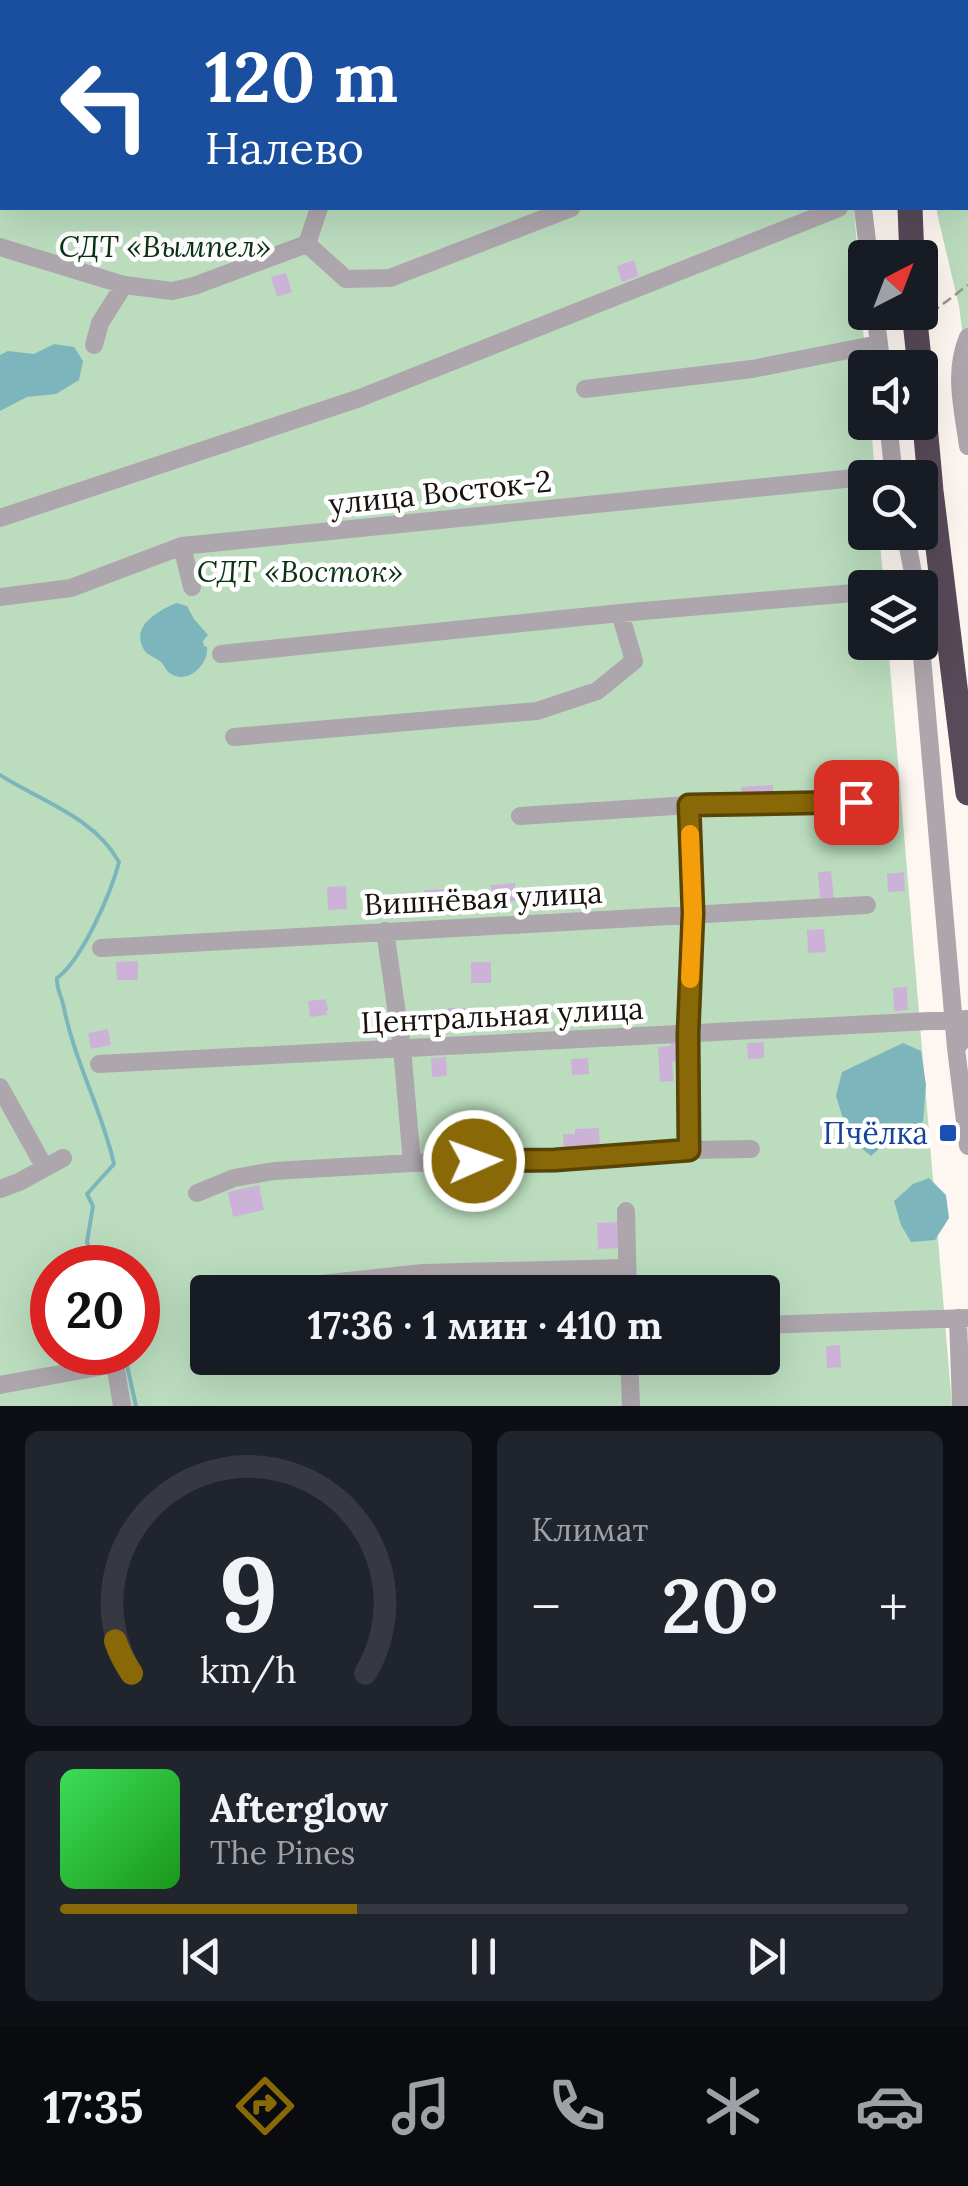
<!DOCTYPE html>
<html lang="ru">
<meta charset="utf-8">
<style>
:root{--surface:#171b24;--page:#20242c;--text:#f1f3f6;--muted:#9ea1a6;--line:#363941;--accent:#896907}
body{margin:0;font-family:Lora,serif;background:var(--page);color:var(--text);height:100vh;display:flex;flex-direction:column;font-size:38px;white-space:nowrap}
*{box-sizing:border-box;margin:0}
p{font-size:32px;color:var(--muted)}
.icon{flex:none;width:55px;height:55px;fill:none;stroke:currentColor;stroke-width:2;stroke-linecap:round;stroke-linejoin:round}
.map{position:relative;height:1406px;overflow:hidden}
.side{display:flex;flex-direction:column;gap:25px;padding:25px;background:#0d0f14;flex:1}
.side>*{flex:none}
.banner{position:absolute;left:0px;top:0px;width:970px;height:210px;box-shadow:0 10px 40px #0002;background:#1a4fa0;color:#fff;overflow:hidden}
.needle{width:65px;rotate:42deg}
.tools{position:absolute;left:848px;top:240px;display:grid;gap:20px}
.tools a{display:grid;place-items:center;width:90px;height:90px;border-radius:10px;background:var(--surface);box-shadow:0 10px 40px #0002;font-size:50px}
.speed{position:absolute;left:30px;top:1245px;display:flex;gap:20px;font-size:50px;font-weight:700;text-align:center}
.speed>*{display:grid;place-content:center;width:130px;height:130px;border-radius:50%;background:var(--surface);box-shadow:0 10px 40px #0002;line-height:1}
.speed .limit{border:15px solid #d22;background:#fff;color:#111}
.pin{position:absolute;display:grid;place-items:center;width:85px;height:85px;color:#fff;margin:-42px;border-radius:20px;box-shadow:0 5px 15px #0006}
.me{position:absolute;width:110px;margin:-55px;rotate:88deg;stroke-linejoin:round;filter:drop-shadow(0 0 8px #0008)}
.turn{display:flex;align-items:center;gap:35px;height:210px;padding:0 40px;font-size:45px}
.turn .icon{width:130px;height:130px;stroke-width:2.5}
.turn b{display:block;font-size:70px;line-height:85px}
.big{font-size:75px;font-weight:700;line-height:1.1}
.side .card{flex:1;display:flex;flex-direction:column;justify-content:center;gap:15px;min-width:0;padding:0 35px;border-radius:15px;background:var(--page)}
.side .dial{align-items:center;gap:0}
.dial svg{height:260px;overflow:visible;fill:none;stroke:var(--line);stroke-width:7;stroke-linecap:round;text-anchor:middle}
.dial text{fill:var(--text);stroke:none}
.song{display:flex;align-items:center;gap:30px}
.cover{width:120px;height:120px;border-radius:15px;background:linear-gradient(135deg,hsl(130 70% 55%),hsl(120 70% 35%))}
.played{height:10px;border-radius:5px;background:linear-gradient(90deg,var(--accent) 35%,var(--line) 35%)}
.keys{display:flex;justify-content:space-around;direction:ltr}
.heat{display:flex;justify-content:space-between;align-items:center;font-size:55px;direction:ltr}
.side .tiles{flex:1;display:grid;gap:25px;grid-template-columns:1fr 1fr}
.card:last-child{grid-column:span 2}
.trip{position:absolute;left:190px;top:1275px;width:590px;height:100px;border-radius:10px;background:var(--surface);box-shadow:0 10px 40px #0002;font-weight:700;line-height:100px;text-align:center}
.menu{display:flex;height:160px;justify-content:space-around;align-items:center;background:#090b0e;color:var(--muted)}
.menu .icon{width:70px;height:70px}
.menu .on{color:var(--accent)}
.menu b{font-size:45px;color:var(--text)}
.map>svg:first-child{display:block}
.green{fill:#bbddbe;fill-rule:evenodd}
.water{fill:#7cb5bb}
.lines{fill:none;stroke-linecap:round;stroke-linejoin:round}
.stream{stroke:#7cb5bb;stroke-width:4}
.building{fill:#cdb2d7}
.path{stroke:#9c958f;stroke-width:2.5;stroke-dasharray:10 5;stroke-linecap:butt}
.minor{stroke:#ada6ac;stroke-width:18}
.highway{stroke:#584a58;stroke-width:25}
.route-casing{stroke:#594405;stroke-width:25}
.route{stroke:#896907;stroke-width:18}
.slow{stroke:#f59e0b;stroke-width:18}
.transit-dot{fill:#1a4fb4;stroke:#fff;stroke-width:4}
.labels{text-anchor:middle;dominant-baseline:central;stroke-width:9;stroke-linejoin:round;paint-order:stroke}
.park-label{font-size:30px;font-style:italic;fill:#093213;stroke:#fff}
.street-label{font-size:30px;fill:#19130e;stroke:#fff}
.transit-label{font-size:30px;fill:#164399;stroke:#fff;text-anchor:end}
</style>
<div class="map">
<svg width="968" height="1406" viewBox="0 0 968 1406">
<rect width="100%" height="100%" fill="#fef7f1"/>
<path class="green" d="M0,0h837l1,2h-836v206h852l12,159 -1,55 6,1 4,54 -10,1v54l14,1 5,54 -19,1v54l23,1 64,763h-952zM52,1268h86v84h-86zM208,1292h554v66h-554z
M968,57v318l-9,-69 -22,-93v-5h31z"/>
<path class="water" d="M54,344l20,3 9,14 -4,19 -23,14 -29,3 -27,14v-56l8,-4 26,3z
M176,603l11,3 7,13 14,16 -5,6 1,5 3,1c2,17 -19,38 -36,27 -5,-3 -6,-8 -10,-12 -6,-5 -15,-7 -18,-14 -12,-24 18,-38 33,-45z
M903,1043l18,8 5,34 -3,37 -31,15 -21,19 -22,-18 -13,-42 6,-24z
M929,1178l17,17 3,23 -14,22 -24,2 -10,-17 -7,-24 19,-17z"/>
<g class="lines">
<path class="stream" d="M0,775c42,27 94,42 119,87 -8,31 -37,98 -62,116 -1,10 5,19 7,30 11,55 38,102 50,156l-27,30 6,12 -6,36 10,26
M124,1352l12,54"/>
</g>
<path class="building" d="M634,260l5,16 -17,6 -5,-16z
M286,273l6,19 -15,5 -6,-20z
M773,785v17l-31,1 -1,-16z
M831,871l3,27 -14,1 -2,-27z
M904,872l1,19 -17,1 -1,-18z
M515,883l1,18 -23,2 -2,-18z
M346,886l1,23 -19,1 -1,-23z
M447,889l1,19 -23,2 -1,-20z
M824,929l2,23 -18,1 -1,-23z
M138,961v19h-21l-1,-18z
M471,962h20v21h-20z
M907,987l1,23 -14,1 -1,-23z
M325,999l4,12h-3l1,4 -17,2 -2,-16z
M448,1008h17l1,24h-18z
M496,1008h15l1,19 -16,1z
M108,1029l3,16 -20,4 -3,-16z
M679,1041l1,20 -8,1 2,19 -14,1 -2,-35 13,-1v-4z
M764,1042v16l-16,1 -1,-16z
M446,1057l1,19 -15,1 -1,-19z
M588,1058l1,16 -17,1 -1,-16z
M599,1128l1,24 -36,1 -1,-19h12v-5z
M520,1134l1,14 -20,1v-14z
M259,1185l5,25 -31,7 -5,-25z
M620,1222v26l-22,1 -1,-26z
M840,1345l1,22 -14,1 -1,-22z"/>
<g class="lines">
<path class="path" d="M931,313l37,-28"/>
<path class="minor" d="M526,0l13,2
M390,2l1,-2
M852,2l1,-2
M0,27h2
M863,208l6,50
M307,244l39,35 44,-1 181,-70
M0,247l124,38 48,6 22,-5 113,-42 12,-36
M875,312l7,56
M968,337c-15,35 -5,72 0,109
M94,345l6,-22 24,-38
M585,389l167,-20 127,-25
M888,422l6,56
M0,518l360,-120 479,-190
M905,532l11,56
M182,546l10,41
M0,597l71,-9 111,-42 712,-72
M920,634l36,414
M221,654l399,-41 245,-21
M234,737l303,-26 60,-20 37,-30 -14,-48
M689,805l4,108 -5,121 1,116
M520,816l169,-11 200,-4
M385,931l17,117 10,115
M101,948l766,-43
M968,1034l-12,14 12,98
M99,1064l869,-45
M0,1087l45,81
M0,1189l19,-7 44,-24
M197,1193l37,-15 40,-7 138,-8 143,-3 134,-10 62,-1
M626,1211l2,81
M292,1287l131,-14 204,-5
M958,1318l3,88
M762,1325l206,-7
M629,1358l2,48
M0,1385l115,-21 7,42"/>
<path class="highway" d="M926,2v-2
M910,208l2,50
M914,312l6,56
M920,370l11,121 37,302"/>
</g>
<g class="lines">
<defs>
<path id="route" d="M474,1161l81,-1 134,-10 -1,-116 5,-121 -4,-108 167,-3"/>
</defs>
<use href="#route" class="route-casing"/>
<use href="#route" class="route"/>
<path class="slow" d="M690,834l3,79 -3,66"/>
</g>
<rect class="transit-dot" x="938" y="1123" width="20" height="20" rx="5"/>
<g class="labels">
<g class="park-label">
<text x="165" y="246">СДТ «Вымпел»</text>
<text x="300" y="571">СДТ «Восток»</text>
</g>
<g class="street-label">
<text transform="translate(440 492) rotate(-6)">улица Восток-2</text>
<text transform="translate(483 898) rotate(-3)">Вишнёвая улица</text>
<text transform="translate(502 1015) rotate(-3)">Центральная улица</text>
</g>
<g class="transit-label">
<text x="928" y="1133">Пчёлка</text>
</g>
</g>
</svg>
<div class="tools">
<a><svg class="needle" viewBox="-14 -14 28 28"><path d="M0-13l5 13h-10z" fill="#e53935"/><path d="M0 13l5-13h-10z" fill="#9ea1a6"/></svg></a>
<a><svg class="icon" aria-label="sound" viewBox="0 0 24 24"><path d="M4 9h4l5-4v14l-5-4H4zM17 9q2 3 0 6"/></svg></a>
<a><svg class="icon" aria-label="search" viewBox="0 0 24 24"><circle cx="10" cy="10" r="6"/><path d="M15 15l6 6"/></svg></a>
<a><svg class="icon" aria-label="layers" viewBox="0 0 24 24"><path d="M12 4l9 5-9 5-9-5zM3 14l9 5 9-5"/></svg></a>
</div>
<div class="speed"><div class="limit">20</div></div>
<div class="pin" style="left:856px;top:802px;background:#d93025"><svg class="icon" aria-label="arrive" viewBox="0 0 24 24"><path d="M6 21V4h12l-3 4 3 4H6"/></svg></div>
<svg class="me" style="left:474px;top:1161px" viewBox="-20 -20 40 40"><circle r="17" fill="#896907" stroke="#fff" stroke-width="3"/><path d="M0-11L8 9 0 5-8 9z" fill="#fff"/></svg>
<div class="trip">17:36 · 1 мин · 410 m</div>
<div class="banner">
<div class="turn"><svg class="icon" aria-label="left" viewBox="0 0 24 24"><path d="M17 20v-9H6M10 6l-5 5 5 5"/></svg><div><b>120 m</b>Налево</div></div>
</div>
</div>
<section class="side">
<div class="tiles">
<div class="card dial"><svg viewBox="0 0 100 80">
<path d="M14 69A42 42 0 1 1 86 69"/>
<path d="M14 69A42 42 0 0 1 9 59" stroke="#896907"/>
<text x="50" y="56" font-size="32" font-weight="700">9</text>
<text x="50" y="72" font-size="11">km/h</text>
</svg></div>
<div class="card"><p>Климат</p>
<div class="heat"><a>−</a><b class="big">20°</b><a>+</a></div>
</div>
<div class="card">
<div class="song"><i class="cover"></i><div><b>Afterglow</b><p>The Pines</p></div></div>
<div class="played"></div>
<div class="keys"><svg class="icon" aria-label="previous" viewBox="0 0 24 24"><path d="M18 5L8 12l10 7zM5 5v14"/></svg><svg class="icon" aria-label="pause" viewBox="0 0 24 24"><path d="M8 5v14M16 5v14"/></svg><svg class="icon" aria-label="next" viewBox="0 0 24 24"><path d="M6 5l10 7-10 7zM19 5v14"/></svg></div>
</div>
</div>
</section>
<nav class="menu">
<b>17:35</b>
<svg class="icon on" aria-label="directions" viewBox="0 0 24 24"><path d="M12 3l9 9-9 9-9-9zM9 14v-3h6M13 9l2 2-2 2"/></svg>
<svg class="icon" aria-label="music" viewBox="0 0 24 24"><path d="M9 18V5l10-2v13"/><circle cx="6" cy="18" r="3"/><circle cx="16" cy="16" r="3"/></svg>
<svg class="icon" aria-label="phone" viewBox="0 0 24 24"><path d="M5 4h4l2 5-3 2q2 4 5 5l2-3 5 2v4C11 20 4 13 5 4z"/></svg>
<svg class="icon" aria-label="climate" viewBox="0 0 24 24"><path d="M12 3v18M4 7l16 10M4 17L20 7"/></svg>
<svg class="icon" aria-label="car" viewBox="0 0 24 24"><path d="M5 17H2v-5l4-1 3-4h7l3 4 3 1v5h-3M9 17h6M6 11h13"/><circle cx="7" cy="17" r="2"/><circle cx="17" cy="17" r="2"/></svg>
</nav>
